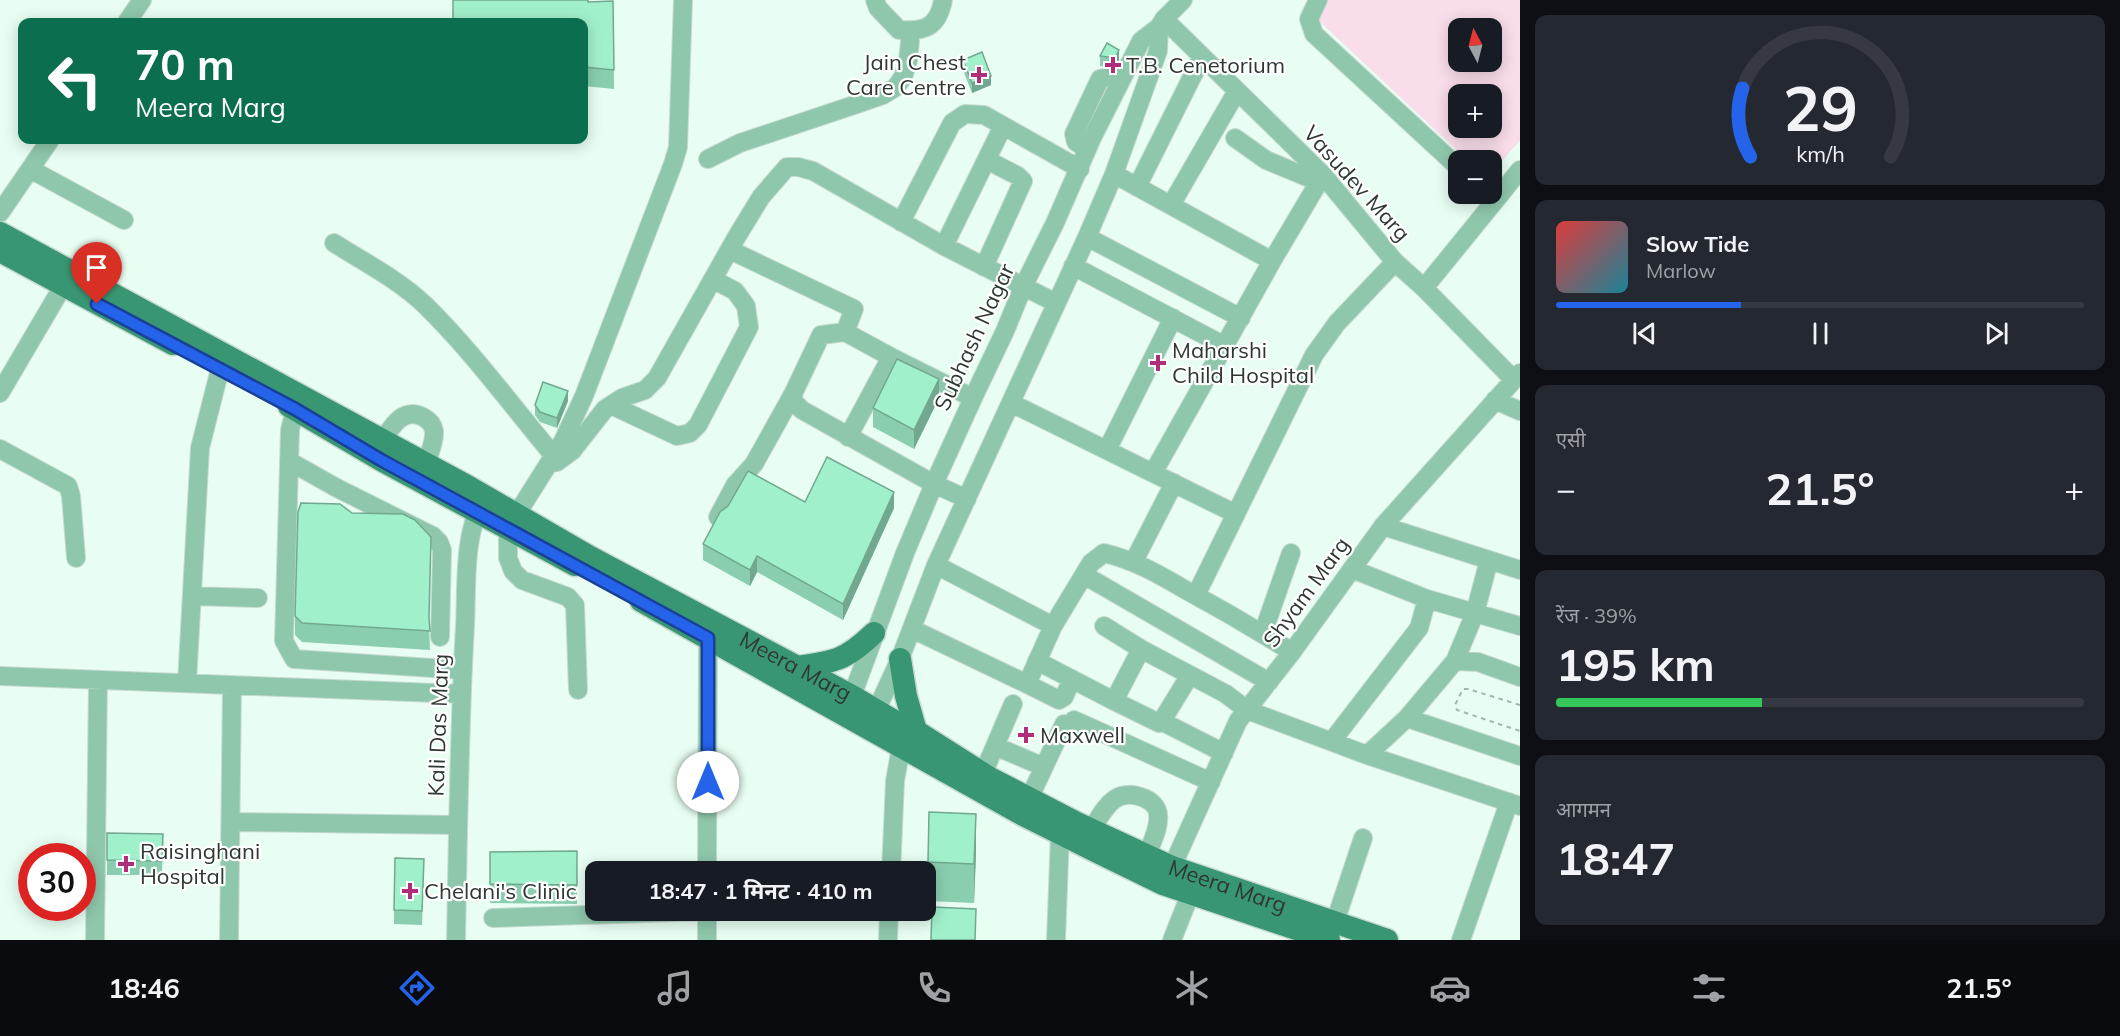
<!DOCTYPE html>
<html lang="hi">
<meta charset="utf-8">
<style>
:root{--surface:#171b24;--page:#242831;--text:#f1f3f6;--muted:#9ea1a6;--line:#363941;--accent:#2563eb}
body{margin:0;font-family:Mulish,"Noto Sans Devanagari",sans-serif;background:var(--page);color:var(--text);height:100vh;display:flex;flex-direction:column;font-size:22px;white-space:nowrap}
*{box-sizing:border-box;margin:0}
p{font-size:20px;color:var(--muted)}
.icon{flex:none;width:33px;height:33px;fill:none;stroke:currentColor;stroke-width:2;stroke-linecap:round;stroke-linejoin:round}
.map{position:relative;flex:1;overflow:hidden}
.side{display:flex;flex-direction:column;gap:15px;padding:15px;background:#0d0f14;width:600px}
.side>*{flex:none}
.top-card{position:absolute;left:18px;top:18px;width:570px;height:126px;border-radius:12px;box-shadow:0 3px 15px #0003;background:#0b6e4f;color:#fff;overflow:hidden}
.needle{width:39px;rotate:353deg}
.buttons{position:absolute;left:1448px;top:18px;display:grid;gap:12px}
.buttons a{display:grid;place-items:center;width:54px;height:54px;border-radius:12px;background:var(--surface);box-shadow:0 3px 15px #0003;font-size:30px}
.speed{position:absolute;left:18px;top:843px;display:flex;gap:12px;font-size:30px;font-weight:700;text-align:center}
.speed>*{display:grid;place-content:center;width:78px;height:78px;border-radius:50%;background:var(--surface);box-shadow:0 3px 15px #0003;line-height:1}
.speed .limit{border:9px solid #d22;background:#fff;color:#111}
.pin{position:absolute;display:grid;place-items:center;width:51px;height:51px;color:#fff;margin:-62px -26px;border-radius:50% 50% 50% 0;rotate:-45deg;box-shadow:0 0 6px #0007}
.pin .icon{rotate:45deg}
.me{position:absolute;width:66px;margin:-33px;rotate:0deg;stroke-linejoin:round;filter:drop-shadow(0 0 4px #0008)}
.turn{display:flex;align-items:center;gap:21px;height:126px;padding:0 18px;font-size:27px}
.turn .icon{width:78px;height:78px;stroke-width:2.5}
.turn b{display:block;font-size:42px;line-height:51px}
.big{font-size:45px;font-weight:700;line-height:1.1}
.side .tile{flex:1;display:flex;flex-direction:column;justify-content:center;gap:9px;min-width:0;padding:0 21px;border-radius:12px;background:var(--page)}
.side .dial{align-items:center;gap:0}
.dial svg{height:156px;overflow:visible;fill:none;stroke:var(--line);stroke-width:7;stroke-linecap:round;text-anchor:middle}
.dial text{fill:var(--text);stroke:none}
.song{display:flex;align-items:center;gap:18px}
.cover{width:72px;height:72px;border-radius:9px;background:linear-gradient(135deg,hsl(0 70% 55%),hsl(190 70% 35%))}
.played{height:6px;border-radius:3px;background:linear-gradient(90deg,var(--accent) 35%,var(--line) 35%)}
.keys{display:flex;justify-content:space-around;direction:ltr}
.heat{display:flex;justify-content:space-between;align-items:center;font-size:33px;direction:ltr}
.charge{height:9px;border-radius:4px;background:linear-gradient(90deg,#34c759 39%,var(--line) 0)}
.trip{position:absolute;left:585px;top:861px;width:351px;height:60px;border-radius:12px;background:var(--surface);box-shadow:0 3px 15px #0003;font-weight:700;line-height:60px;text-align:center}
.tab-bar{display:flex;height:96px;justify-content:space-around;align-items:center;background:#090b0e;color:var(--muted)}
.tab-bar .icon{width:42px;height:42px}
.tab-bar .on{color:var(--accent)}
.tab-bar b{font-size:27px;color:var(--text)}
main{display:flex;flex:1;min-height:0}
.map>svg:first-child{display:block}
.green{fill:#f9ddea;fill-rule:evenodd}
.lines{fill:none;stroke-linecap:round;stroke-linejoin:round}
.minor-casing{stroke:#c7dad0;stroke-width:20}
.major-casing{stroke:#c7dad0;stroke-width:25}
.path{stroke:#a4b5ac;stroke-width:2;stroke-dasharray:4.5 4.5;stroke-linecap:butt}
.minor{stroke:#8fc7ac;stroke-width:18}
.major{stroke:#399672;stroke-width:22}
.wall{fill:#8aceaf}
.shaded-wall{fill:#71a88f}
.building{fill:#a1f0cc;stroke:#71a88f;stroke-width:1.5}
.route-casing{stroke:#184099;stroke-width:15}
.route{stroke:#2563eb;stroke-width:10}
.poi-dot{fill:#af2d79;stroke:#fff;stroke-width:2}
.labels{text-anchor:middle;dominant-baseline:central;stroke-width:4.5;stroke-linejoin:round;paint-order:stroke}
.poi-label{font-size:22px;fill:#2e3833;stroke:#fff;text-anchor:start}
.street-label{font-size:22px;fill:#2e3833;stroke:#fff}
</style>
<main>
<div class="map">
<svg width="1520" height="940" viewBox="0 0 1520 940">
<rect width="100%" height="100%" fill="#e8fef3"/>
<path class="green" d="M1329,0h191v141l-29,31v-12h-24l-153,-144zM1458,28h33v34h-33zM1458,94h33v34h-33z"/>
<g class="lines">
<defs>
<path id="minor" d="M875,0l3,8 21,22c26,2 39,-3 44,-30
M1318,0l-9,19 5,15 144,133
M1164,19l159,156 72,87 29,26 90,92
M127,22l15,-22
M1235,138l31,22 53,22
M1087,149l-11,-7 -2,-8 26,-55 8,-2 12,5
M708,159l32,-16 117,-39 26,-9 13,-8 7,-10 5,-16 3,-30
M30,169l94,51
M1114,174l158,87
M1137,187l65,-130
M1171,205l66,-114
M0,213l50,-73
M901,222l51,-99 13,-9 19,1 96,54
M1087,237l154,81
M334,243c30,19 65,37 91,62 47,46 87,101 129,151
M944,246l59,-120
M730,250l124,59 -9,23
M1073,266l152,80
M984,267l39,-86 -5,-5 -31,-16
M1424,288l96,-118
M0,393l70,-119
M1495,400l25,11
M1011,403l225,111
M611,405l66,31 13,-3 8,-8 51,-98 -3,-21 -11,-15 -21,-11
M295,409l-5,21 -6,211 10,18 169,11
M848,437l43,-80
M383,440c9,-14 20,-33 40,-23 6,3 10,8 11,14 1,11 -5,23 -8,33
M0,449l68,37 3,10 5,62
M1107,450l66,-132
M289,461l46,26 98,49 6,6 3,8 -2,87
M551,463l6,-1 15,-11 33,-42 17,-11 23,-8 12,-12 79,-140 25,-41 26,-30h11l15,4 131,75 112,57
M1153,473l119,-212 51,-86
M967,499l-33,-15 -132,-74 -8,-8 -1,-8 28,-59 24,-3 46,25 82,41
M718,517l17,-32 19,-21 39,-70
M1383,526l137,44
M1134,561l40,-78
M936,565l117,61 38,-63 13,-10c30,7 54,21 80,36 37,20 73,41 108,63
M1352,569l75,30 93,27
M1084,575l185,107
M1196,595l118,-240 23,-32 58,-61
M192,596l66,2
M1104,626l37,23
M912,629l115,55 26,-58
M1263,633l28,-80
M1037,661l77,40
M1455,661l20,-48 14,-53
M1190,675l-27,44 -4,4 -45,-22 27,-52 85,45 21,16 120,45 153,51
M0,676l462,18
M187,683l13,-235 20,-79
M1027,684l32,16 5,-3 8,-18
M578,690l-3,-85 -7,-8 -46,-17 -9,-9 -5,-13v-30l55,-87 21,-45 89,-232 5,-17 5,-147
M846,706l6,-10 53,-143 29,-69 39,-86 32,-67 18,-44 32,-64 37,-85 49,-97 18,-14 5,-8 19,-19
M1407,718l113,38
M1074,720l137,62
M1161,721l63,32
M871,722l29,-63 36,-94 151,-328 27,-63 44,-123 1,-24
M1332,741l87,-113 8,-29
M995,746l49,21
M1367,755l40,-37 48,-57 23,1 42,15
M983,774l30,-70
M1029,799l35,-75
M231,822l227,3
M1091,830c14,-21 23,-44 53,-32 7,3 14,9 14,17 2,12 -7,29 -11,40
M1172,867l66,-146 54,-69 91,-126 137,-153
M707,872l1,-234
M891,872l4,-91 8,-45
M493,918l214,-7
M1335,922l28,-84
M95,940l3,-260
M229,940l3,-255
M456,940c2,-105 3,-210 9,-314 2,-40 -2,-90 18,-126
M707,940v-30
M888,940l1,-30
M1056,940l4,-106
M1172,940l23,-58
M1461,940l48,-138"/>
<g id="major">
<path id="s1" d="M0,233l469,254 123,71 260,138 49,29 15,6 74,47 87,45 95,44 215,73"/>
<path d="M0,251l173,93"/>
<path d="M289,406l92,54 194,105"/>
<path d="M641,601l382,214 72,36 68,33 166,56"/>
<path d="M900,659l6,37 10,35"/>
<path d="M797,667c38,-5 49,-7 77,-34"/>
</g>
</defs>
<use href="#minor" class="minor-casing"/>
<use href="#major" class="major-casing"/>
<path class="path" d="M1520,705l-52,-16h-5l-8,16 2,5 63,21"/>
<use href="#minor" class="minor"/>
<use href="#major" class="major"/>
</g>
<path class="wall" d="M613,1l1,88 -30,-3v-64l4,-20z
M1107,43l12,17 -4,8 -15,-2v-10z
M963,60l28,25 -19,8 -9,-23z
M939,398l-25,51 -41,-22v-19z
M568,401l-11,27 -17,-6 -5,-7v-10z
M805,502l89,6 -51,112 -86,-48 -7,14 -47,-26v-16z
M295,616l134,6 1,28 -128,-8 -7,-7z
M107,833l56,1 -1,41h-55z
M577,851v53l-87,-1v-51z
M976,853l-2,50 -46,-2v-39z
M424,873l-2,52 -28,-1v-14z"/>
<path class="shaded-wall" d="M1119,50v10l-4,8v-10z
M991,76v9l-19,8v-10z
M939,379v19l-25,51v-19z
M568,391v10l-11,27v-10z
M894,492v16l-51,112v-16z
M757,556v16l-7,14v-16z
M976,814v39l-2,50v-39z"/>
<path class="building" d="M453,0h135v2l25,-1 1,69 -30,-3v-45h-131z
M1107,43l12,7 -4,8 -15,-2z
M982,52l9,24 -19,7 -9,-23z
M897,359l42,20 -25,51 -41,-22z
M543,382l25,9 -11,27 -17,-6 -5,-7z
M827,457l67,35 -51,112 -86,-48 -7,14 -47,-26 17,-32 8,-6 20,-35 57,31z
M301,503l39,1 12,9 51,1 12,6 16,17 -2,81 1,13 -128,-8 -7,-7 3,-104z
M929,812l47,2 -2,50 -46,-2z
M107,833l56,1 -1,27 -55,-1z
M577,851v34l-87,-1v-32z
M395,858l29,1 -2,52 -28,-1z
M932,907l44,2 -1,31h-44z"/>
<g class="lines">
<defs>
<path id="route" d="M97,304l198,105 86,51 327,178v144"/>
</defs>
<use href="#route" class="route-casing"/>
<use href="#route" class="route"/>
</g>
<g class="poi-dot">
<path d="M1110 56h6v6h6v6h-6v6h-6v-6h-6v-6h6z"/>
<path d="M976 66h6v6h6v6h-6v6h-6v-6h-6v-6h6z"/>
<path d="M1155 354h6v6h6v6h-6v6h-6v-6h-6v-6h6z"/>
<path d="M1023 726h6v6h6v6h-6v6h-6v-6h-6v-6h6z"/>
<path d="M123 855h6v6h6v6h-6v6h-6v-6h-6v-6h6z"/>
<path d="M407 882h6v6h6v6h-6v6h-6v-6h-6v-6h6z"/>
</g>
<g class="labels">
<g class="poi-label">
<text x="966" y="62" text-anchor="end">Jain Chest<tspan x="966" dy="25">Care Centre</tspan></text>
<text x="1126" y="65">T.B. Cenetorium</text>
<text x="1172" y="350">Maharshi<tspan x="1172" dy="25">Child Hospital</tspan></text>
<text x="1040" y="735">Maxwell</text>
<text x="140" y="851">Raisinghani<tspan x="140" dy="25">Hospital</tspan></text>
<text x="424" y="891">Chelani's Clinic</text>
</g>
<g class="street-label">
<text transform="translate(1357 183) rotate(48)">Vasudev Marg</text>
<text transform="translate(974 337) rotate(-65)">Subhash Nagar</text>
<text transform="translate(1306 592) rotate(-54)">Shyam Marg</text>
<text stroke="none"><textPath href="#s1" startOffset="906">Meera Marg</textPath></text>
<text transform="translate(438 725) rotate(-88)">Kali Das Marg</text>
<text stroke="none"><textPath href="#s1" startOffset="1392">Meera Marg</textPath></text>
</g>
</g>
</svg>
<div class="buttons">
<a><svg class="needle" viewBox="-14 -14 28 28"><path d="M0-13l5 13h-10z" fill="#e53935"/><path d="M0 13l5-13h-10z" fill="#9ea1a6"/></svg></a>
<a>+</a>
<a>−</a>
</div>
<div class="speed"><div class="limit">30</div></div>
<div class="pin" style="left:97px;top:304px;background:#d93025"><svg class="icon" aria-label="arrive" viewBox="0 0 24 24"><path d="M6 21V4h12l-3 4 3 4H6"/></svg></div>
<svg class="me" style="left:708px;top:782px" viewBox="-20 -20 40 40"><circle r="19" fill="#fff"/><path d="M0-13L10 11 0 6-10 11z" fill="#2563eb"/></svg>
<div class="trip">18:47 · 1 मिनट · 410 m</div>
<div class="top-card">
<div class="turn"><svg class="icon" aria-label="left" viewBox="0 0 24 24"><path d="M17 20v-9H6M10 6l-5 5 5 5"/></svg><div><b>70 m</b>Meera Marg</div></div>
</div>
</div>
<section class="side">
<div class="tile dial"><svg viewBox="0 0 100 80">
<path d="M14 69A42 42 0 1 1 86 69"/>
<path d="M14 69A42 42 0 0 1 10 34" stroke="#2563eb"/>
<text x="50" y="56" font-size="32" font-weight="700">29</text>
<text x="50" y="72" font-size="11">km/h</text>
</svg></div>
<div class="tile">
<div class="song"><i class="cover"></i><div><b>Slow Tide</b><p>Marlow</p></div></div>
<div class="played"></div>
<div class="keys"><svg class="icon" aria-label="previous" viewBox="0 0 24 24"><path d="M18 5L8 12l10 7zM5 5v14"/></svg><svg class="icon" aria-label="pause" viewBox="0 0 24 24"><path d="M8 5v14M16 5v14"/></svg><svg class="icon" aria-label="next" viewBox="0 0 24 24"><path d="M6 5l10 7-10 7zM19 5v14"/></svg></div>
</div>
<div class="tile"><p>एसी</p>
<div class="heat"><a>−</a><b class="big">21.5°</b><a>+</a></div>
</div>
<div class="tile"><p>रेंज · 39%</p><b class="big">195 km</b><div class="charge"></div></div>
<div class="tile"><p>आगमन</p><b class="big">18:47</b></div>
</section>
</main>
<nav class="tab-bar">
<b>18:46</b>
<svg class="icon on" aria-label="directions" viewBox="0 0 24 24"><path d="M12 3l9 9-9 9-9-9zM9 14v-3h6M13 9l2 2-2 2"/></svg>
<svg class="icon" aria-label="music" viewBox="0 0 24 24"><path d="M9 18V5l10-2v13"/><circle cx="6" cy="18" r="3"/><circle cx="16" cy="16" r="3"/></svg>
<svg class="icon" aria-label="phone" viewBox="0 0 24 24"><path d="M5 4h4l2 5-3 2q2 4 5 5l2-3 5 2v4C11 20 4 13 5 4z"/></svg>
<svg class="icon" aria-label="climate" viewBox="0 0 24 24"><path d="M12 3v18M4 7l16 10M4 17L20 7"/></svg>
<svg class="icon" aria-label="car" viewBox="0 0 24 24"><path d="M5 17H2v-5l4-1 3-4h7l3 4 3 1v5h-3M9 17h6M6 11h13"/><circle cx="7" cy="17" r="2"/><circle cx="17" cy="17" r="2"/></svg>
<svg class="icon" aria-label="filters" viewBox="0 0 24 24"><path d="M4 7h16M4 17h16"/><circle cx="9" cy="7" r="2"/><circle cx="15" cy="17" r="2"/></svg>
<b>21.5°</b>
</nav>
